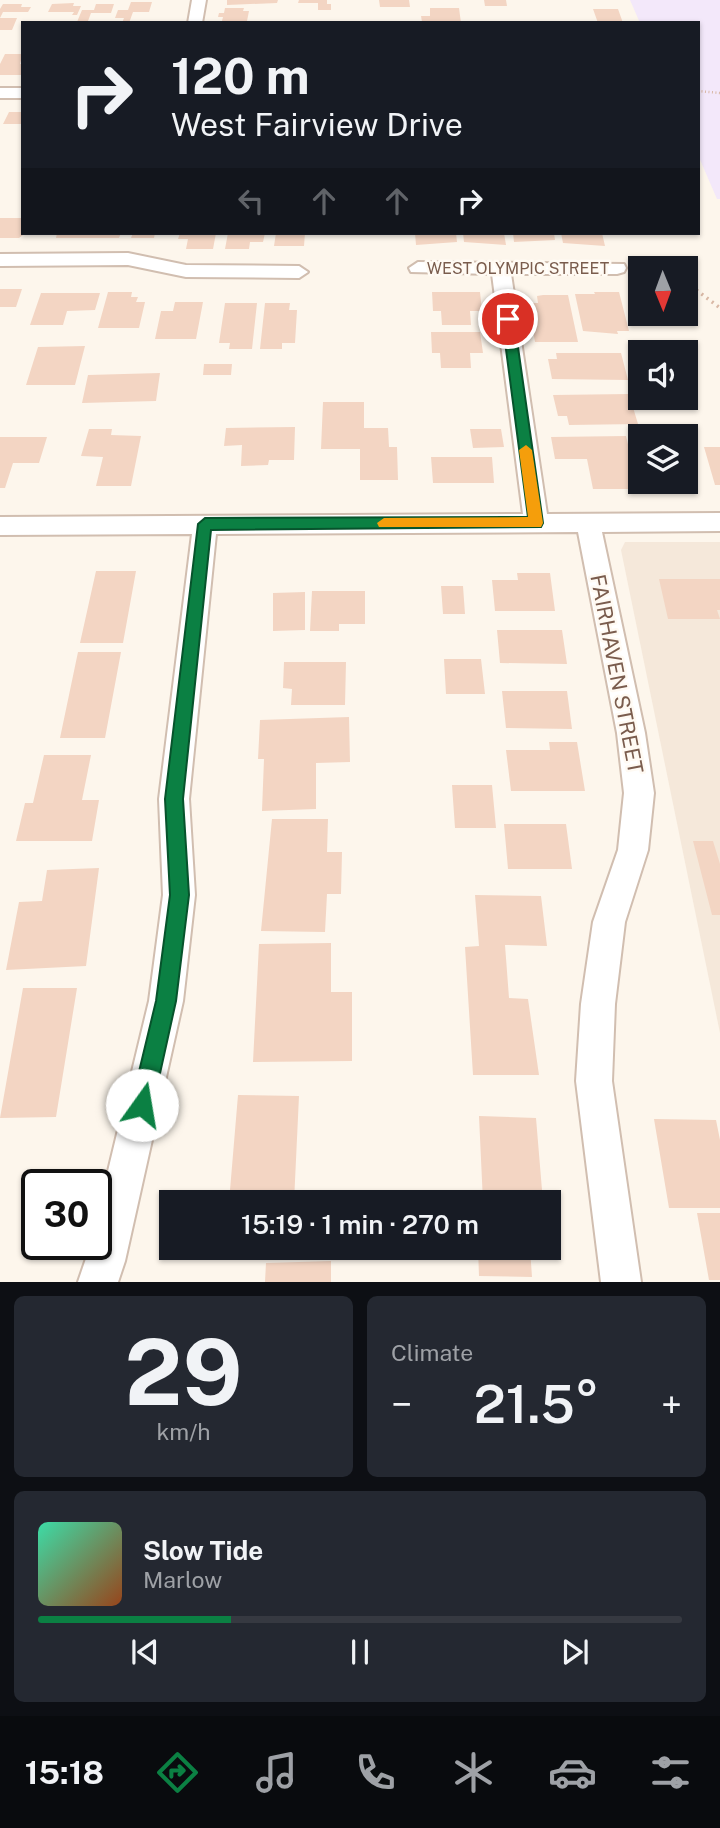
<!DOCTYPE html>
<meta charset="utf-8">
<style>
:root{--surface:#171b24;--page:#242831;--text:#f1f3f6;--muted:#9ea1a6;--line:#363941;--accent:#0b8043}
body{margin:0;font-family:"Public Sans",sans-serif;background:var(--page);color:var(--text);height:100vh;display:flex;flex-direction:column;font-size:26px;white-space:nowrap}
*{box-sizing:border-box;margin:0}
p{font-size:23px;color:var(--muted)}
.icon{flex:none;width:38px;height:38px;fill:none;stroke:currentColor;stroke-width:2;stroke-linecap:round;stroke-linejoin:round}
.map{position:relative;height:1282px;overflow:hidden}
.details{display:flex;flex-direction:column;gap:14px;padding:14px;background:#0d0f14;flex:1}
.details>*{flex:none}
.top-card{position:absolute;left:21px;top:21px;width:679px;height:214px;border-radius:0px;box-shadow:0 2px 5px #0004;background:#171b24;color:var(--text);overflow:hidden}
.needle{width:46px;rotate:179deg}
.tools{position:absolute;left:628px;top:256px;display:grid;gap:14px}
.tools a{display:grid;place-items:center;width:70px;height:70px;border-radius:0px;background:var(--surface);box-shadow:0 2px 5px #0004;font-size:35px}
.speed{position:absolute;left:21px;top:1169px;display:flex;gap:14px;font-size:35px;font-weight:700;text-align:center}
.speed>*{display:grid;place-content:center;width:91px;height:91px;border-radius:50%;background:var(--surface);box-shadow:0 2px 5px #0004;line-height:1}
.speed .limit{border:4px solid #111;border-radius:10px;background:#fff;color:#111}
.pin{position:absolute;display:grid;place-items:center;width:60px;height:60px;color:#fff;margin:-30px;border:4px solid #fff;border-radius:50%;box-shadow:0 2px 7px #0007}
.me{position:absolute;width:77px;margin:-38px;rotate:13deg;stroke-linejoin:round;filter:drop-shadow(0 0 5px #0008)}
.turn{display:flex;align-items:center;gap:24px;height:147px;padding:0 35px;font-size:32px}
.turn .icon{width:91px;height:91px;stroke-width:2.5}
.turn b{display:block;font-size:49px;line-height:60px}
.lanes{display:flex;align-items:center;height:66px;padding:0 35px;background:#0003;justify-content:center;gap:35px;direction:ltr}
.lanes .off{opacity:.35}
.big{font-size:52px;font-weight:600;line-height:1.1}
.details .tile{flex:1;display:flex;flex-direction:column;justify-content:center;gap:10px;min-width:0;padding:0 24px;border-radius:10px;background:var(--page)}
.details .dial{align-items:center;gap:0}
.dial b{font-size:91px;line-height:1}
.song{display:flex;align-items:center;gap:21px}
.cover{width:84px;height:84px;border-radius:10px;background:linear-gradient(135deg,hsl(160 70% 55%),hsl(20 70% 35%))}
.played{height:7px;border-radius:4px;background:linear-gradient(90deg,var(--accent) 30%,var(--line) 30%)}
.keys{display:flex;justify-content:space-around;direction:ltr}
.heat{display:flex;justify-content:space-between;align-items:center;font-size:38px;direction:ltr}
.details .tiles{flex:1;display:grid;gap:14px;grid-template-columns:1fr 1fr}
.tile:last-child{grid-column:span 2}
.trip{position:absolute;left:159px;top:1190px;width:402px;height:70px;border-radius:0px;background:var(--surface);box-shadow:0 2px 5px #0004;font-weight:600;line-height:70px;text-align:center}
.dock{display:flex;height:112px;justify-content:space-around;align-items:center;background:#090b0e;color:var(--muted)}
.dock .icon{width:49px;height:49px}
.dock .current{color:var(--accent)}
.dock b{font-size:32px;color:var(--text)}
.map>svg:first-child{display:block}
.residential{fill:#f5e8da}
.education{fill:#f3e8fa}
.building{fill:#f3d5c3}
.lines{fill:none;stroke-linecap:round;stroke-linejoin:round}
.street-casing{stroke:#d1beb0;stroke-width:4}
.path-far1{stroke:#d9b8a5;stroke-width:2.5;stroke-dasharray:1 2.5;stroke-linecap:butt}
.path{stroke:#d9b8a5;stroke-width:3.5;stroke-dasharray:2 4.5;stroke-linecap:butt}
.street{fill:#fff;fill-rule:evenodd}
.route{fill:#0b8043;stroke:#07532c;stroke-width:2}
.slow{fill:#f59e0b}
.labels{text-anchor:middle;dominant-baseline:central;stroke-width:5;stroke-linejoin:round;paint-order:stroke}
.far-street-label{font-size:16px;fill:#7a5c4d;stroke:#fffaf3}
.near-street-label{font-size:21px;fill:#7a5c4d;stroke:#fffaf3}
</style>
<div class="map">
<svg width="720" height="1282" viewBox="0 0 720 1282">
<rect width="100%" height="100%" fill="#fdf6ec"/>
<path class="residential" d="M625,542h95v491l-99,-483z"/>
<path class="education" d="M630,0h90v199h-3l-19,-44v-132h-58z"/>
<path class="building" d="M227,0h51l-1,3 -50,2z
M299,0h28v4h4v6h-13v-7h-20z
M379,0h30l1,7h-30z
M484,0h22l1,6h-22z
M131,2h21l-3,10h-16l-4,11h-7l2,-5h-9l3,-8h10z
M74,3l-1,3h8l-4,9h-5l2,-3h-26l4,-8z
M3,4h19l-1,3h10l-3,5h-25l-3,6h17l-5,12h-12v-21z
M96,4h18l-3,9h-20l-3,8 -11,1 5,-12h12z
M225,8h19l-1,3h6l-2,10h-25l1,-4h-5l1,-4h5z
M430,8h29l2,15 -39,-1 -1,-6h9z
M593,9h25l5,14h-25z
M5,54h18l-3,10h3v11h-23v-11z
M9,112h14v12h-20z
M0,218h23v17l-4,3h-19z
M57,233h64l-2,5h-63z
M133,233h22l-1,5h-23z
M180,233h36l-3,16h-27l2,-10h-10z
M228,233h37l-2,9h-13l-1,7h-24z
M276,233h29l-1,13h-30z
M415,233h41l1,9 -41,3z
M463,233h41l2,12 -42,-3z
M513,233h41l1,7 -41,2z
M561,233h41l3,13 -42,-3z
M0,289h22l-6,18h-16z
M108,292h24l-1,5h7l-2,5h9l-6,26h-41z
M432,292h48l2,19h-12l1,14h-29l-1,-14h-8z
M594,292h25l10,39h-12l1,3 -35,-3 -8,-37h20z
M41,293h59l-5,17 -28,1 -4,14h-33z
M568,295l10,47h-43l-7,-39h10l-1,-7 6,-1z
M175,302h28l-7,37h-41l6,-28h12z
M225,303h32l-5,46h-23l1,-6h-11z
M265,303h25l-1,7h8l-2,33h-13v6h-22z
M431,332h49l3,21h-13l1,15h-30l-1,-15h-8z
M85,346l-10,39h-49l12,-38z
M556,353h65l7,27 -76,-1 -4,-20h9z
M204,364h28l-1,11h-28z
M160,373l-4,28 -74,2 6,-28z
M629,394l9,30 -69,1 -2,-9h-9l-5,-21z
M323,402h41v26h24l1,19h8l1,33h-38v-31h-39z
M295,427l-1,33h-25l-1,5 -27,1 1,-21 -18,1 2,-18z
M89,429h23l-1,6 30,1 -10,50h-35l7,-29 -22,-1z
M470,429h31l3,18 -31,1z
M626,436l13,53h-46l-6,-30h-32l-4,-22z
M0,437h47l-8,26h-26l-8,25h-5z
M704,447h16v38h-5z
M431,457h61l2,26h-61z
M96,571h40l-13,72h-43z
M517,573h33l5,38h-60l-3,-31h26z
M659,579h61v31h-3l3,9h-52z
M441,586h22l2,28h-22z
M312,591h53v33h-26v7h-29z
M305,592v38l-32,1v-38z
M497,630h65l5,34 -67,-1z
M78,652h43l-16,86h-45z
M444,659h37l4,35h-39z
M284,662h62l-1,43h-54l1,-16 -9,-1z
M502,691h65l5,38 -66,-1z
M349,717l1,45 -34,1v46l-54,2 2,-52h-6l2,-39z
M549,742h28l8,49h-74l-5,-41h44z
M44,755h47l-9,45h17l-7,41h-76l9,-38h8z
M452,785h40l4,43h-41z
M272,819h56l-1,33h15l-1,42h-14l-2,38 -64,-1z
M504,824h62l6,45h-64z
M693,841h20l7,23v51h-8z
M99,868l-13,98 -80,4 13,-68 23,-1 5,-31z
M475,895l66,1 6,50 -42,-1 4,53 19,1 11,76h-66l-8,-128 14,-1z
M331,943v49h21v69l-99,1 6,-118z
M23,988h54l-21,129 -56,1z
M238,1095l61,1 -5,106h-65z
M479,1116l57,2 7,84h-60z
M654,1119l62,1 4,20v68h-51z
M697,1213h23v67h-11z
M478,1248h52l2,29 -53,-1z
M331,1261v21h-66l1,-19z"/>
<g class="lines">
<defs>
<path id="street" d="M192,0h14l-4,23h-14z
M0,88h23v10h-23z
M128,253l58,12 113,1 9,6 -9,6 -113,-1 -58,-12 -128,1v-12z
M418,262l206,2 2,4 -2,4 -7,2h-106l36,240 173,-1v18l-118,1 43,201 9,60 -6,57 -23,72 -10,82 -3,77 29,201h-40l-25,-201 5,-77 12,-82 25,-72 6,-57 -7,-60 -39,-201 -362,2 -27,265 6,96 -12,106 -58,260 -7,21h-40l13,-38h5v-23l53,-220 14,-106 -4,-96 33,-265 -192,1v-18l523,-3 -31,-240 -81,-2 -2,-4z"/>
</defs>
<use href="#street" class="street-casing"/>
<path class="path-far1" d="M698,91l22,2"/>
<path class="path" d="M686,282l34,26"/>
<use href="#street" class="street"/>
</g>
<path class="route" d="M508,315l6,4 29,204 -2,4 -330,3 -28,269 6,96 -13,106 -23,104 -3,8 -8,3 -8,-3 -3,-8 25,-104 14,-106 -5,-96 33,-275 7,-6 323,-1 -26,-198z"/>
<path class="slow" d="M526,445l6,5 11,73 -2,4h-162l-2,-4 7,-5 144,-1 -9,-67z"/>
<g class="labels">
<g class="far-street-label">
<text x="518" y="268">WEST OLYMPIC STREET</text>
</g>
<g class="near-street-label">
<text transform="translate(617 674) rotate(79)">FAIRHAVEN STREET</text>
</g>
</g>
</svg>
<div class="tools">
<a><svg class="needle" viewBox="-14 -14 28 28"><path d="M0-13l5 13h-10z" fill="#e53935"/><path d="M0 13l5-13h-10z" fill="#9ea1a6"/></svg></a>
<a><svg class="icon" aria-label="sound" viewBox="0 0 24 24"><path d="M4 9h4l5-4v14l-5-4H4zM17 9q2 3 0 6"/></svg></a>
<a><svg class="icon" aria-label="layers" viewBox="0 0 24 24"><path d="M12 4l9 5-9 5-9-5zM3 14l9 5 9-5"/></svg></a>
</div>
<div class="speed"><div class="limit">30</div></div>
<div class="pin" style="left:508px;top:319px;background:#d93025"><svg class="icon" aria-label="arrive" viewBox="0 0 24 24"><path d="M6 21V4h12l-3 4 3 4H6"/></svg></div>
<svg class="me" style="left:142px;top:1105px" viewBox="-20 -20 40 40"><circle r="19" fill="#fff"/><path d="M0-13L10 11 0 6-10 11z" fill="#0b8043"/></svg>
<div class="trip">15:19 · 1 min · 270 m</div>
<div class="top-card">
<div class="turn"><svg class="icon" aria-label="right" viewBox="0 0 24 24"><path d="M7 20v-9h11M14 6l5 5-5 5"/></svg><div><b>120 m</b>West Fairview Drive</div></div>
<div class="lanes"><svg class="icon off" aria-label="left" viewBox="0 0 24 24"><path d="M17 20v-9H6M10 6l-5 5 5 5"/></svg><svg class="icon off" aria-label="ahead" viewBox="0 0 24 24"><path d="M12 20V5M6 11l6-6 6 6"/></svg><svg class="icon off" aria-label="ahead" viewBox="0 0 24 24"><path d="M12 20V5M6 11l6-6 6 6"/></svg><svg class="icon" aria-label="right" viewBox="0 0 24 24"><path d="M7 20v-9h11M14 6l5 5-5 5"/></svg></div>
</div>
</div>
<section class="details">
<div class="tiles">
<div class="tile dial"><b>29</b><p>km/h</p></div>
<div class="tile"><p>Climate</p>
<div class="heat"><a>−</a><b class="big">21.5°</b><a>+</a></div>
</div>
<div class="tile">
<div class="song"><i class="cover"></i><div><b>Slow Tide</b><p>Marlow</p></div></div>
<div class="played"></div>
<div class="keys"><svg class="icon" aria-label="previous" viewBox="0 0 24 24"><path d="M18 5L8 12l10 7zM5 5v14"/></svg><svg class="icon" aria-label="pause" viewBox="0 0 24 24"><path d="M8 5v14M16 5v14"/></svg><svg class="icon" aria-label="next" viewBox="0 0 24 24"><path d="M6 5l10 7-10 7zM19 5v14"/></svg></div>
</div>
</div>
</section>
<nav class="dock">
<b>15:18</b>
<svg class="icon current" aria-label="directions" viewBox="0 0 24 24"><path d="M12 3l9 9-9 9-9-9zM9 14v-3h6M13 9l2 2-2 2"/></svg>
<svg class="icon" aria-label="music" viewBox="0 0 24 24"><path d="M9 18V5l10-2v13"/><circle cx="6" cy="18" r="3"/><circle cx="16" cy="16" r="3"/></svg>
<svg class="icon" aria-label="phone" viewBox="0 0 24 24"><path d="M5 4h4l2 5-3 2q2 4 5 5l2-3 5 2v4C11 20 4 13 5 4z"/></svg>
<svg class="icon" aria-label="climate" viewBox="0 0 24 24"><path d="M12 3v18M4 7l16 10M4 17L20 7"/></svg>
<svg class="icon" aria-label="car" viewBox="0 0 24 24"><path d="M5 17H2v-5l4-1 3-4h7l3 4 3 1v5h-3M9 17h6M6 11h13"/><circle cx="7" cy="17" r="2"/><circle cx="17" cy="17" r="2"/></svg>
<svg class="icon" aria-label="filters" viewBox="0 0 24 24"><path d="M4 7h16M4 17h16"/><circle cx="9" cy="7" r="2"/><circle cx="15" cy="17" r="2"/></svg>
</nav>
